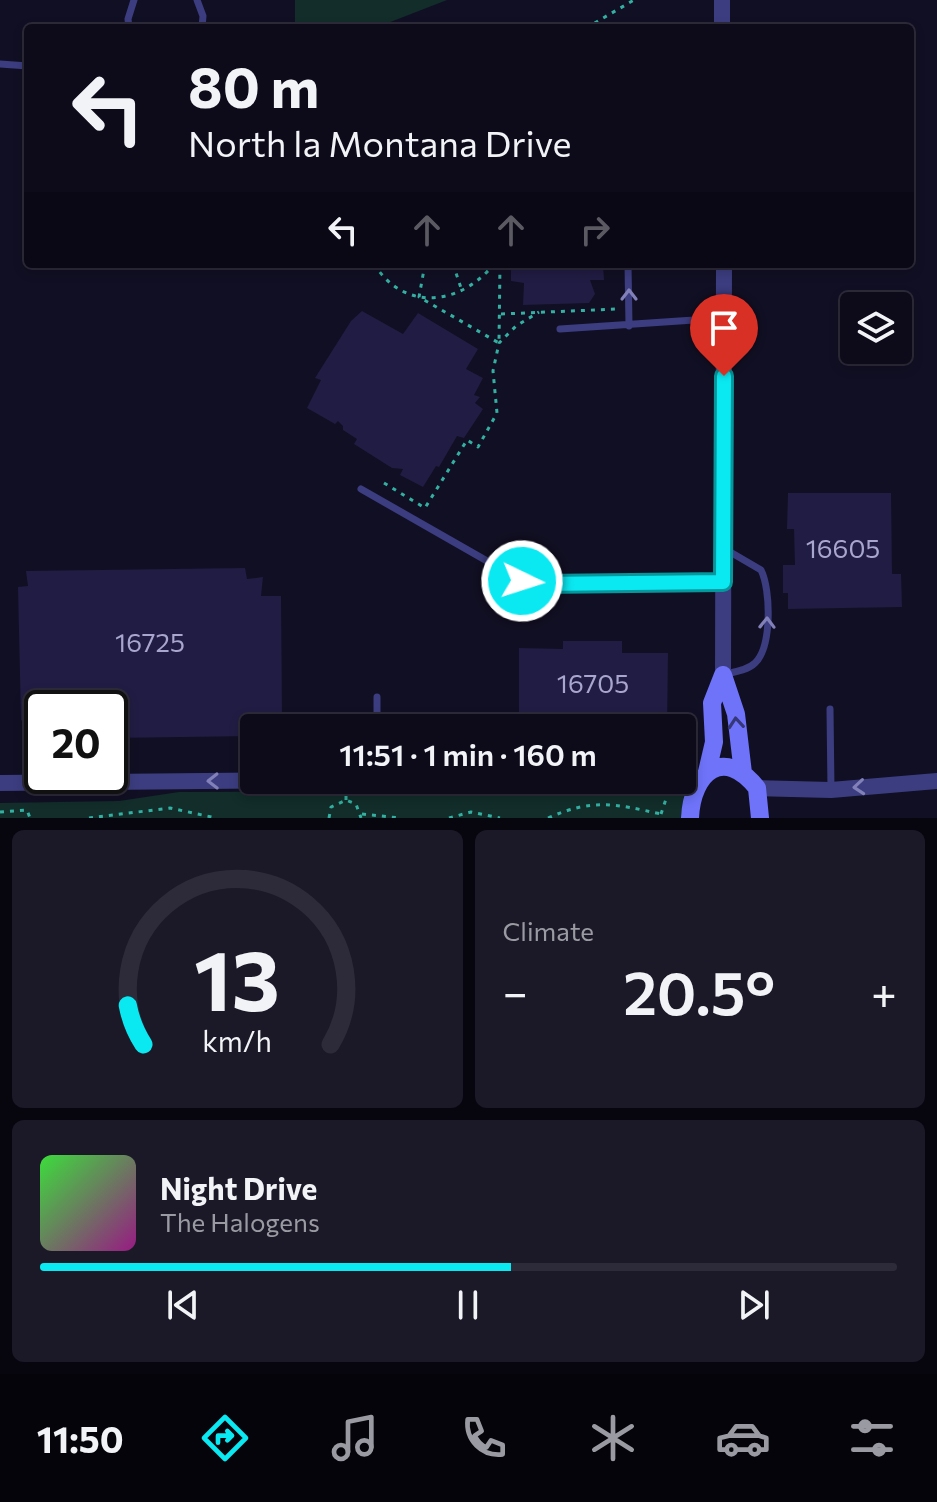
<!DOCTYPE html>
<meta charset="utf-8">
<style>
:root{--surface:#0d0b1a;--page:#1b1927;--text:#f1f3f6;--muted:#9a9ba2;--line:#2d2b39;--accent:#0ae9f2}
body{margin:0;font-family:Commissioner,sans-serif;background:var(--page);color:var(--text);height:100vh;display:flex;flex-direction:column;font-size:30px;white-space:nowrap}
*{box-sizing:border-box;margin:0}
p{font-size:26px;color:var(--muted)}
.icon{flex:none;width:44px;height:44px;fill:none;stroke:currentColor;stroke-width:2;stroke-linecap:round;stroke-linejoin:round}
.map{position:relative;height:818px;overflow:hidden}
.details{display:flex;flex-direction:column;gap:12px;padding:12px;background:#07060e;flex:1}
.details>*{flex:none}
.guide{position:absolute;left:24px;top:24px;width:890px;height:244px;border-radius:8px;box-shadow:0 4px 12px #0003,0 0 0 2px var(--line);background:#0d0b1a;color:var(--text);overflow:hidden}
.fabs{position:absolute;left:840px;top:292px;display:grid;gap:16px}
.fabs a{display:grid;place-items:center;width:72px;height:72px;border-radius:8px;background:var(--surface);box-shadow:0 4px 12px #0003,0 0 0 2px var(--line);font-size:40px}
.speed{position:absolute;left:24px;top:690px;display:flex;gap:16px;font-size:40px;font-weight:700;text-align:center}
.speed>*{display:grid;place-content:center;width:104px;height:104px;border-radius:50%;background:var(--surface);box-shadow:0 4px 12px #0003,0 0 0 2px var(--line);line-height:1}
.speed .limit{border:4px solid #111;border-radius:12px;background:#fff;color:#111}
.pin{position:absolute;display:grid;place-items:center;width:68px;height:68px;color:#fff;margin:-82px -34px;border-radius:50% 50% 50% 0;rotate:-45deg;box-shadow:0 0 8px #0007}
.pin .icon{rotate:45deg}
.me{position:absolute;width:88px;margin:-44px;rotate:94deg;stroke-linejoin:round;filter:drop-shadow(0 0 6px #0008)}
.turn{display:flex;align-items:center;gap:28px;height:168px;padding:0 32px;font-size:36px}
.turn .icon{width:104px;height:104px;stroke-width:2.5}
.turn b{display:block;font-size:56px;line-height:68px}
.lanes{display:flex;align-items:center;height:76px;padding:0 32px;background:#0003;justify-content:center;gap:40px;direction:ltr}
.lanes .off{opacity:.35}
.big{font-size:60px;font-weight:600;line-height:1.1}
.details .widget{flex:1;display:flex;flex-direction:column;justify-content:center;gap:12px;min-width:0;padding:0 28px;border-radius:12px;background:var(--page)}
.details .dial{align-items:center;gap:0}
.dial svg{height:208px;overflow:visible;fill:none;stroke:var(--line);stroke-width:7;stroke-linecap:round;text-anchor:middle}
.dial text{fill:var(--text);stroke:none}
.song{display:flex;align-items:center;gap:24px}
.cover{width:96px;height:96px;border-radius:12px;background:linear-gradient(135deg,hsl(120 70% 55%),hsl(310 70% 35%))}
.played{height:8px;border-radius:4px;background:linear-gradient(90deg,var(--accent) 55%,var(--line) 55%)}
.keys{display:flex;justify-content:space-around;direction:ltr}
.heat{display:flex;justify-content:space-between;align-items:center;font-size:44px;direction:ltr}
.details .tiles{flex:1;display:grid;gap:12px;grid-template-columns:1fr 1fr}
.widget:last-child{grid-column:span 2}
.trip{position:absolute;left:240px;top:714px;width:456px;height:80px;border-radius:8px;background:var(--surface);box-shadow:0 4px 12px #0003,0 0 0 2px var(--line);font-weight:600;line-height:80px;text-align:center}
.menu{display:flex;height:128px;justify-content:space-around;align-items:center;background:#05040a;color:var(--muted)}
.menu .icon{width:56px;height:56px}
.menu .active{color:var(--accent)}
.menu b{font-size:36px;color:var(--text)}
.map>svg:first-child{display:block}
.green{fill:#122d2a}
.building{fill:#211c43}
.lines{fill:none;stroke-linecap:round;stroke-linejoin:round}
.path{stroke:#33b0a1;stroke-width:3;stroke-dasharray:4 6;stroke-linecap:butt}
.service{stroke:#3c3d80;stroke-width:7}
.tertiary{stroke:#3c3d80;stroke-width:16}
.secondary{stroke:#6e73f9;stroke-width:18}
.oneway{stroke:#8180b8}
.oneway2{stroke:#363779}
.route-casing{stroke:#06979d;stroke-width:20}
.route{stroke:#0ae9f2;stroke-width:14}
.labels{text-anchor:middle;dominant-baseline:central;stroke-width:8;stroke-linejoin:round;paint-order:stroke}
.number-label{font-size:26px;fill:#a8a5ce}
</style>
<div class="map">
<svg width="937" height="818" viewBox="0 0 937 818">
<rect width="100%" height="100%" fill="#110f23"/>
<path class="green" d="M295,0h152l-72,28h-80z
M685,787l-4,31h-681v-15l119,-2 60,-9 490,-2z"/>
<path class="building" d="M511,264h92l1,16h-14l5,14 -6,9 -66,2 1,-22 -13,-2z
M362,311l41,23 15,-21 60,36 -12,20 17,9 -9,17 6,2 -5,6 8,6 -19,29 -7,-2 -18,31 -3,-1 -13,21 -23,-12 3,-6 -11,-1 -38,-24 3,-5 -14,-9v-4l-5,-5 -3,3 -28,-16 14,-28 -6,-2 36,-57z
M788,493h103l1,81h9l1,33 -114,2v-16h-5v-28h12l-1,-36h-7z
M245,568l2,11 16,-2 -2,19h20l1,119 -15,13h-13v8l-144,2v-30h-68v30l-21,-18 -3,-133 10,-1 -2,-15z
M563,641h59v12h46l-1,75h-116v-15l-32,-1v-64l44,1z"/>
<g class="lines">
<path class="path" d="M586,28l48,-28
M374,264c31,49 87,41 120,0
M425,264l-6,33 80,46 1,-79
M453,264l9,27
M501,314l116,-5
M384,483l41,25 42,-68 11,7 19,-34 -4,-42 6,-28 17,-17 23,-14
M346,800v-8
M0,812l27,-2 3,8
M362,814l38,4
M661,814l5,-15
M89,818l81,-10 46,10
M329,818l2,-11 15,-7 10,4 5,14
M449,818l22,-6 29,6
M548,818c45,-20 67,-14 113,-4l1,4"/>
<path class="service" d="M197,0l6,16 -1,12
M129,28l-1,-9 6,-19
M0,64l28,2
M628,264l1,62
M560,329l164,-11
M361,489l161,92 18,3 183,-2
M725,549l36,21c10,20 11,77 -6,93 -7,7 -20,9 -30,11
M830,709l1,81
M377,728v-31"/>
<path class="tertiary" d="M722,0v28
M723,675l1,-411
M639,780l19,3 41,-2
M0,783l319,-3
M757,788l74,2 106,-9"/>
<path class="secondary" d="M723,675l13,39 7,59
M707,772l7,-30 -2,-39 11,-28
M690,818c2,-46 34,-72 67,-30l3,30"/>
</g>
<defs><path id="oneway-chevron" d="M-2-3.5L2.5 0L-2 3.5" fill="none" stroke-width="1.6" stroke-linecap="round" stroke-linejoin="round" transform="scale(2)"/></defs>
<g class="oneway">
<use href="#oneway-chevron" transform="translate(629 295) rotate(-90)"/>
<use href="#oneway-chevron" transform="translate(767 623) rotate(-89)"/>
<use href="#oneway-chevron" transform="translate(213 781) rotate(179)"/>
<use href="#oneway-chevron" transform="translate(859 787) rotate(175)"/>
</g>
<use class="oneway2" href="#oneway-chevron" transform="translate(736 723) rotate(-95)"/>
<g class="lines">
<defs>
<path id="route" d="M522,581l18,3 183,-2 1,-206"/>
</defs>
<use href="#route" class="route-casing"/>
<use href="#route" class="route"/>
</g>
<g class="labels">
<g class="number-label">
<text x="843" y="547">16605</text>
<text x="150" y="641">16725</text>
<text x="593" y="682">16705</text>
</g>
</g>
</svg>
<div class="fabs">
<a><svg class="icon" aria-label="layers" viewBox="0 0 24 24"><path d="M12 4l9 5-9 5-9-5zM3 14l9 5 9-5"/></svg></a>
</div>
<div class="speed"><div class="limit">20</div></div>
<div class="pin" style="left:724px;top:376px;background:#d93025"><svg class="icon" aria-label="arrive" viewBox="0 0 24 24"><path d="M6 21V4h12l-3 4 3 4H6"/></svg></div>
<svg class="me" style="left:522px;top:581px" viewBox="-20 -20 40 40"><circle r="17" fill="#0ae9f2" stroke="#fff" stroke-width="3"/><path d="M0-11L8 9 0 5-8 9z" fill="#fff"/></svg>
<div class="trip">11:51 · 1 min · 160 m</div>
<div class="guide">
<div class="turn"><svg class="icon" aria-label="left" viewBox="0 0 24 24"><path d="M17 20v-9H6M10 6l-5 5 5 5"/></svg><div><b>80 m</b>North la Montana Drive</div></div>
<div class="lanes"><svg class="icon" aria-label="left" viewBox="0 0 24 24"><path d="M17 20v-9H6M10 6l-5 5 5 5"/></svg><svg class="icon off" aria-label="ahead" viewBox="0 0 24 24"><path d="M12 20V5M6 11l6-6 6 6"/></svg><svg class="icon off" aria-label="ahead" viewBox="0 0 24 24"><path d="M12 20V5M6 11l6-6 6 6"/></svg><svg class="icon off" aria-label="right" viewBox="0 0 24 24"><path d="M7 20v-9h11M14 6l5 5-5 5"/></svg></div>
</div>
</div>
<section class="details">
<div class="tiles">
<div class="widget dial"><svg viewBox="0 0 100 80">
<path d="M14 69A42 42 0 1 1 86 69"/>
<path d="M14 69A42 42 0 0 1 8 54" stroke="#0ae9f2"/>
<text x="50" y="56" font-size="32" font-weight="700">13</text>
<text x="50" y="72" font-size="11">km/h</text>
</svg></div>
<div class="widget"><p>Climate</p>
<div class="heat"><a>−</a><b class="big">20.5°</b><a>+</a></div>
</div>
<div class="widget">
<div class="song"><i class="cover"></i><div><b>Night Drive</b><p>The Halogens</p></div></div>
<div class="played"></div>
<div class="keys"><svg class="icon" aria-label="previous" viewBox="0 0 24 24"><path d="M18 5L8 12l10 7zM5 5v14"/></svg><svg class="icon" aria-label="pause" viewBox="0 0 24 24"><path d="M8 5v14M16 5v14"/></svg><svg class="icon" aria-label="next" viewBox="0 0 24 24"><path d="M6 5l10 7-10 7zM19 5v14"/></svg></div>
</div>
</div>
</section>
<nav class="menu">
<b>11:50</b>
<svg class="icon active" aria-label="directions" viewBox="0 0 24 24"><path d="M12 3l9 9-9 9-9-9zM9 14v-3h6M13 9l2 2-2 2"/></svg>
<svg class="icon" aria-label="music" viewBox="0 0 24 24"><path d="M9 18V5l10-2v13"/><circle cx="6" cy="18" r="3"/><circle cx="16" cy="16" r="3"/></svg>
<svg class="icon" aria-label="phone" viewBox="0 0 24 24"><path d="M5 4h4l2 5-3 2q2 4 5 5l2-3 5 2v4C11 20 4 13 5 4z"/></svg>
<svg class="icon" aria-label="climate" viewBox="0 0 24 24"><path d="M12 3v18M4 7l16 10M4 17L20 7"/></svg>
<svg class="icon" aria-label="car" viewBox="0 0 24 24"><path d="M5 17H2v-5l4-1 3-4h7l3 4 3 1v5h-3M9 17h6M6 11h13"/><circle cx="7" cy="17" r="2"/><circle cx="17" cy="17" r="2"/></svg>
<svg class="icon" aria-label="filters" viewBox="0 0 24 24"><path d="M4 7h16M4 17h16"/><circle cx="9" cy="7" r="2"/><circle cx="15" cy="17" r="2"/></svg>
</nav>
